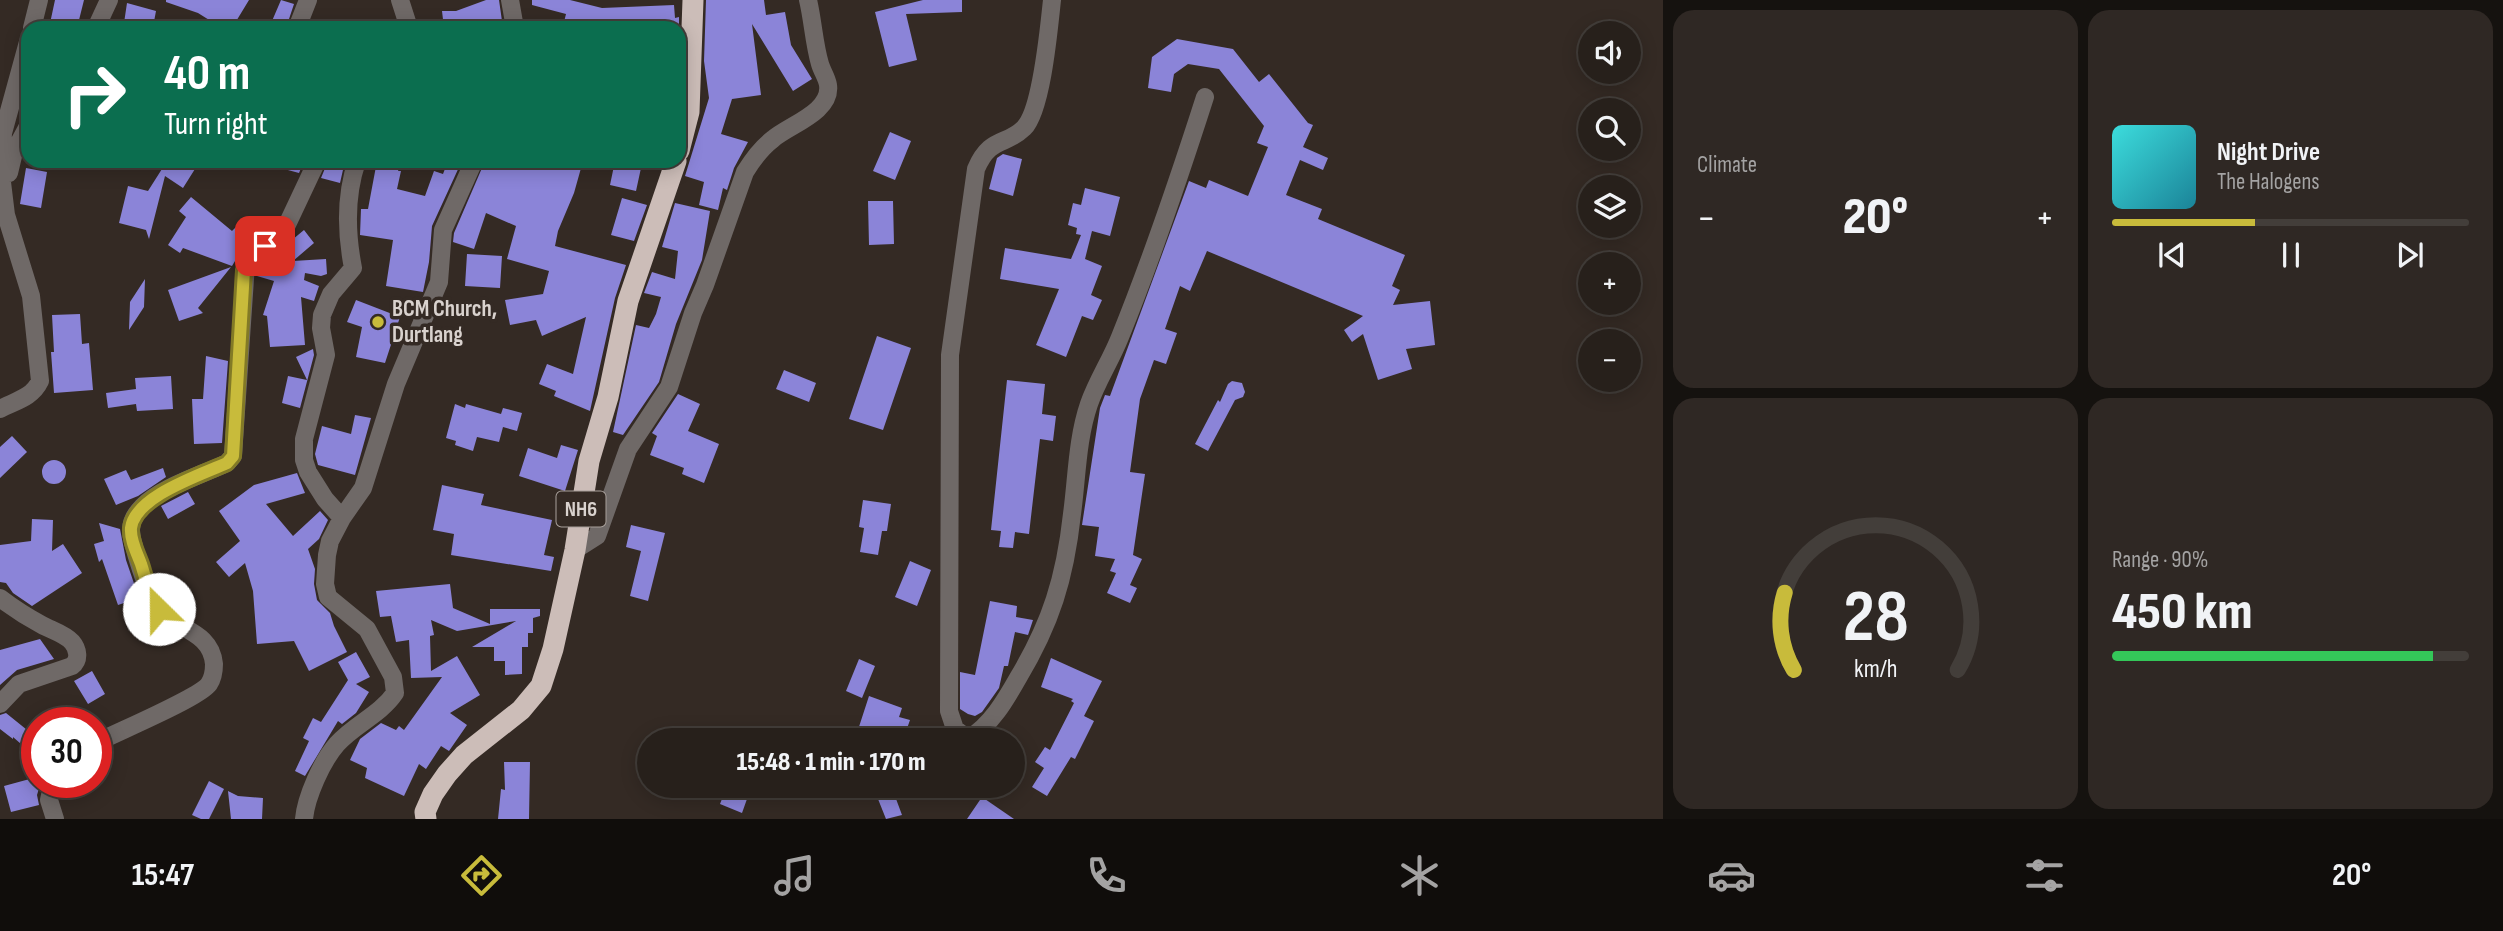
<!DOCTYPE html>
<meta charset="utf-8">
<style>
:root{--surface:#27201b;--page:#2f2824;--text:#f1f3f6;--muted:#a4a3a3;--line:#433e3a;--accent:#c8bb3b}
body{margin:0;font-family:"Sofia Sans Condensed",sans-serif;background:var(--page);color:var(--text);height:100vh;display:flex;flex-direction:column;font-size:26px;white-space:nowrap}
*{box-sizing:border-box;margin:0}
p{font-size:23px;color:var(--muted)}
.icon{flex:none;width:38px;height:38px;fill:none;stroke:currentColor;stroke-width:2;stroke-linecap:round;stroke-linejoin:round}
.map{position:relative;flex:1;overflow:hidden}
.panel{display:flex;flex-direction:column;gap:10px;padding:10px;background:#15120f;width:840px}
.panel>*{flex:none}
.hud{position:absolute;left:21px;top:21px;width:665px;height:147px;border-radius:21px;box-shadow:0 4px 18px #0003,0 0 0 2px var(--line);background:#0b6e4f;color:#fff;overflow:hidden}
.tools{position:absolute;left:1578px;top:21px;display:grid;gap:14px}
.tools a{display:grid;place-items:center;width:63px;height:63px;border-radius:50%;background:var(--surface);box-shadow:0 4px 18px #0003,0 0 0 2px var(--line);font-size:35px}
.speed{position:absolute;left:21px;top:707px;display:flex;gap:14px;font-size:35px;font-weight:700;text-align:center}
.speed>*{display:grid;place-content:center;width:91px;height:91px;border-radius:50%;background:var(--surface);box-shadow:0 4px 18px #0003,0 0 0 2px var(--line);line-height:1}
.speed .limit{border:10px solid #d22;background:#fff;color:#111}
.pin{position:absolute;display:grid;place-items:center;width:60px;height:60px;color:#fff;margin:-30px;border-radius:14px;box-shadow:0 4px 10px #0006}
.me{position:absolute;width:77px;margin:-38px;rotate:337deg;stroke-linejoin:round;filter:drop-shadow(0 0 5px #0008)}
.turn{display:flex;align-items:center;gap:24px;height:147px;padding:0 28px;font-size:32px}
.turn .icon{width:91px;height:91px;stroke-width:2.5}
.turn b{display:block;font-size:49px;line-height:60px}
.big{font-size:52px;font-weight:800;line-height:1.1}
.panel .widget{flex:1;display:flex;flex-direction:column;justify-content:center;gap:10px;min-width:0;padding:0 24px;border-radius:21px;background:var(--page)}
.panel .dial{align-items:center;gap:0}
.dial svg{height:182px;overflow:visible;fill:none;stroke:var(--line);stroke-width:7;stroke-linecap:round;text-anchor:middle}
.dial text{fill:var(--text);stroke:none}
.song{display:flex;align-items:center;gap:21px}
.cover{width:84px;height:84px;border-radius:10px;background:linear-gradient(135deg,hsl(180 70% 55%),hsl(190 70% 35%))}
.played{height:7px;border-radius:4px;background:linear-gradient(90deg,var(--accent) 40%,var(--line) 40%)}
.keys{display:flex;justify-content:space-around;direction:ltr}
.heat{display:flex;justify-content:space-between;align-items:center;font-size:38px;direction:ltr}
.charge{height:10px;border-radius:5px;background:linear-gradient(90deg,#34c759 90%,var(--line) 0)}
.panel .tiles{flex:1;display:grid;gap:10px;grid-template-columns:repeat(2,1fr)}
.trip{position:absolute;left:637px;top:728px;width:388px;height:70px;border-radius:35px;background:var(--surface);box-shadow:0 4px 18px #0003,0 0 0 2px var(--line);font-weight:800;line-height:70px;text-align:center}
.menu{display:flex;height:112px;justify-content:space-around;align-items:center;background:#100d0b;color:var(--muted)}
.menu .icon{width:49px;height:49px}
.menu .on{color:var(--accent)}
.menu b{font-size:32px;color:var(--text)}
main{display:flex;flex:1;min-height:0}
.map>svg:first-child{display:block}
.building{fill:#8b84d8}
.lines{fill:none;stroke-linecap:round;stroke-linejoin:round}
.minor{stroke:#6f6967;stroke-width:18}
.highway{stroke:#ccbdb8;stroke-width:21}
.route-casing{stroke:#827a26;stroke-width:18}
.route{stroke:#c8bb3b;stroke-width:12}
.poi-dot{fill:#c8bb3b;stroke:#342a24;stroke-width:2.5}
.labels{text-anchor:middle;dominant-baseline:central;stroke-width:7;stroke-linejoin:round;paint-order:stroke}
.shield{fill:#342a24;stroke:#a8a09b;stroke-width:2}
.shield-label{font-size:21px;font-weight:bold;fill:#d9d2ce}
.poi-label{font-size:23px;font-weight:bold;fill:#d9d2ce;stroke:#342a24;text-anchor:start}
</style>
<main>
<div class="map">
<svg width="1663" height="819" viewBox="0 0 1663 819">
<rect width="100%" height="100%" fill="#342a24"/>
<path class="building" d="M55,0h29l-7,28h-28z
M166,0h83l-17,28h-10l-24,-15 -32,-11z
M281,0l13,4 -8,24h-17z
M486,0h13l3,21 -43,5 1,2h-16l-2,-17h14z
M532,0h38l32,8 72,-3 1,13 4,-1v11h-86l-29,-6 2,-8 -34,-9z
M706,0h58l2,15 19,-3 6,33 21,34 -19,12 -41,-67 9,71 -29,4 -11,35 27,8 -14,26 -7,22 -4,-2 -5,22 -19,-5 5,-23 -19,-6 24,-78 -5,-37z
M923,0h39v12l-56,2 11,46 -28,7 -14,-55z
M127,3l29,8 -3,16 -29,-4z
M1177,39l56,10 26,33 10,-8 39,49 5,2 -10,22 25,11 -5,12 -23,-10 -14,35 36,14 -4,10 87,36 -13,31 8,4 -7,15 37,-4 5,44 -29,4 6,20 -34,11 -15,-46 -11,8 -8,-12 19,-14 -156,-65 -17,40 -10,-5 -15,43 12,4 -11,31 -12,-4 -14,39 -10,73 15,2 -12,81 9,4 -12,26 7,3 -7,15 -23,-10 9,-20 -6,-2 5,-12 -20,-3 4,-29 -17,-2 18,-117 5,-13 5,1 79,-215 17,7 3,-8 39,16 20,-49 -11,-4 7,-17 -45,-57 -31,-5 -14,10 -3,18 -23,-4 4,-31z
M890,132l21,9 -16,39 -22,-9z
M1003,154l19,5 -9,37 -24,-7 8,-31z
M167,161h33l-17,27 -18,-12 -16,63 -3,-9 -27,-7 9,-37 20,5z
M274,161h30l-5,12 -26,-7z
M328,161h17l-5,22 -19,-5z
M377,161h25l-4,10h3l-4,18 28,7 9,-25 9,3 5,-13 12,4 -28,61 -3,36 -6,30 -37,-6 7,-46 -33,-5 1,-26h7z
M485,161h21l15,6 10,-6h52l-9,32 -16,38 -3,15 71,19 -11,33 -25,113 -36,-15 2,-5 -17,-7 8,-20 26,10 13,-57 -44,19 -6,-16 -26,5 -5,-25 38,-6 6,-23 -42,-12 9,-33 -30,-13 -12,36 -21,-7 1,-9z
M615,161l26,7 -5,23 -26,-6z
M26,168l21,4 -6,36 -21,-4z
M1085,188l35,9 -10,39 -18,-5 -7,28 17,7 -11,29 11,5 -9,20 -11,-4 -16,41 -30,-12 23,-56 -59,-10 5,-31 66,11 10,-24 -5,-1 1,-6 -9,-3 5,-22 8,2z
M191,197l41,34 4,-4 17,13 -12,11 -9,15 -49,-18 -3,5 -12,-8 18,-28 -7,-6z
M622,198l25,7 -13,36 -23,-6z
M868,201h25l1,43 -25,1z
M675,203l35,8 -8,49 -26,64 -17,58 -36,53 -10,-3 23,-107 13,3 7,-14 5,-17 -17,-4 8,-21 23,7 3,-28 -16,-4z
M304,230l10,13 -21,18 33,-2 1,15 -6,2 -16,-3 -1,7 15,6 -5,15 -13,-4 4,48 -35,2 -3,-31 -4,-1 11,-34 -17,-5v-7z
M467,254l35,2 -2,32 -35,-2z
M231,267l-33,41 5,5 -24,8 -11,-31z
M145,279l-1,28 -15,23 1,-28z
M356,300l44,17 -15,46 -29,-6 6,-30 -15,-5z
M80,314l2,30 7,-1 4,47 -39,3 -3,-41h3l-2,-37z
M877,336l34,12 -28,82 -34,-11z
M313,349l1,6 -14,53 -18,-5 6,-27 19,4 -11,-23z
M206,356l22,5 -6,82 -28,1 -2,-45h11z
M784,370l32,13 -7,19 -33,-13z
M171,376l2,33 -36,2 -1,-7 -28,4 -2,-15 30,-4 -1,-11z
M1007,380l38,4 -3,30 14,2 -3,25 -13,-2 -11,95 -14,-2 -2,16 -14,-1 2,-16 -10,-1z
M1232,381l10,2 3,9 -2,5 -8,3 -27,51 -13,-7 23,-44 2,2 8,-18z
M678,394l22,10 -12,27 31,13 -15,39 -22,-9 2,-6 -34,-13 7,-19 -5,-3z
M455,404l10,4 1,-4 35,10 2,-6 19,5 -5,18 -14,-4 -4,15 -22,-5 -4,14 -18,-6 1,-4 -10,-3z
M355,415l16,3 -16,57 -37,-10 -3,-11 7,-28 29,8z
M12,436l15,16 -27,26v-31z
M561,445l17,5 -13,41 -46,-15 9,-28 29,10z
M42 472a12 12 0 1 1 24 0a12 12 0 1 1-24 0Z
M163,468l3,9 -28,19 -22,9 -12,-26 22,-9 5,10z
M297,473l8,20 -39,11 27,32 27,-25 8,9 -9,19 -11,10 7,20 -1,15 3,16 13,13 4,13 13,26 -38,19 -15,-30 -37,3 -4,-53 -8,-28 -16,14 -13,-15 24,-21 -21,-30 35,-26z
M442,485l42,9 -3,11 71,15 -8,35 10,2 -3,14 -100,-16 3,-21 -21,-4z
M188,492l7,12 -27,15 -7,-13z
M863,500l28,4 -4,27h-5l-4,24 -18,-3 4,-24 -5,-1z
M32,519l21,1 -1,31 11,-7 19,29 -50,33 -19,-13 -7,-10 -6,-1v-37l31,-4z
M99,523l21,6 6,31 13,38 -21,7 -16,-46 -3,3 -5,-18 10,-3z
M631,525l34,8 -17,68 -18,-5 11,-45 -15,-4z
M910,561l21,9 -14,36 -22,-9z
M450,584l3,24 37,16v-15h50v7l-7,2v15h-5v14h-6v27l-17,1v-14h-11v-14h-22l44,-26 -59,10 -26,-11 3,15 -4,1 1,35 26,-15 23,39 -30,18 17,12 -18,26 -8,-5 -15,23 -7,-5 -15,32 -39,-18 2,-10 -17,-8 10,-21 21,-16 15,7 3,-4 5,4 38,-53 -31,1 -2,-38 -13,2 -5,-26 -11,1 -4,-26z
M990,601l27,5 -1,11 17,3 -5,15 -13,-3 -7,34h-4l-5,22 -17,24 -7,4 -7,-2 -8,-5v-37l15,3z
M40,639l14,20 -37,11 -17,15v-35z
M356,652l14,25 -14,7 13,8 -13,21 -14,11 -4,-3 -33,55 -10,-5 14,-30 -6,-3 10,-20 8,4 27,-42 -10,-18z
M1051,658l51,23 -18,35 10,5 -19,38 -4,-2 -24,39 -15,-9 12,-19 -9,-6 10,-15 5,3 24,-47 -3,-2 2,-2 -32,-12z
M859,659l16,7 -13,32 -16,-7z
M92,671l13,23 -17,10 -14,-23z
M869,696l33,12 -3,9 11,3 -7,20h-36l-11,-4z
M6,713l31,25v20l-24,-21v2l-13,-10v-14z
M504,762h26l-1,57h-31l3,-30 4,1z
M37,777v5h4l-4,13 2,10 -28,7 -7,-26z
M209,781l15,8 -15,30h-8l-9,-4z
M727,786h20l-5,11 5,2 -5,14 -22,-9z
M892,788l10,27 -16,4 -10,-25z
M228,791l10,5 25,2 -1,21h-31z
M982,797l32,22h-47z"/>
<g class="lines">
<path class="minor" d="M400,0l9,28
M510,0l5,28
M1052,0c-3,27 -10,110 -28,128 -18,18 -34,8 -48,41l-26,186 -1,356 6,18 13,10c23,-14 37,-38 50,-61 33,-55 47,-100 54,-164 5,-37 5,-75 17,-110 8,-23 22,-44 31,-67 32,-79 59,-159 85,-240
M32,28l7,-28
M96,28l13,-28
M297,28l11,-28
M9,173l5,-21 14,-26
M0,409c15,-8 32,-11 40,-28l-9,-85 -25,-81 -5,-41 2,-41 25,-91
M342,518l-17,-19 -17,-27 -4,-12v-21l22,-84 -5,-27 1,-13 9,-21 22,-26c-7,-36 -8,-72 4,-107
M575,550l22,-14 31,-87 41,-62 24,-74 12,-28 40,-113c8,-13 16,-24 28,-33 16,-14 59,-27 55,-54 -1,-7 -6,-14 -8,-21 -6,-20 -7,-43 -12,-64
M0,598c13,10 27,19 42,27 9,5 23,9 30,17 6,7 8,18 0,24l-53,18 -19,20
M96,743c21,-11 103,-45 113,-59 4,-6 5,-14 5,-20 -3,-35 -41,-34 -58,-58 -7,-9 -25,-64 -25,-76 0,-9 5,-17 11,-23 19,-20 60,-32 85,-44l6,-7 13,-192 4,-6 35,-29 32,-68
M53,782l-4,18 6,19
M304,819c2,-22 18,-58 33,-75 18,-20 43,-29 58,-51l-2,-16 -26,-48 -39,-32 -3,-13 2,-29 3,-14 12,-23 21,-30 33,-104 43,-102 4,-52 31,-69"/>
<path class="highway" d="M679,151l10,-39 4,-112
M426,819l-1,-7 8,-18 14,-20 17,-19 57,-45 20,-24 12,-37 22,-99 14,-89 19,-64 20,-96 48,-140"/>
</g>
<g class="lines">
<defs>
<path id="route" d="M159,609c-10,-12 -13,-30 -18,-45 -4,-11 -11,-24 -10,-36 4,-32 70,-53 96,-65l6,-7 11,-186 3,-9 18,-15"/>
</defs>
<use href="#route" class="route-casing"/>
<use href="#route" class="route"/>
</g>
<circle class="poi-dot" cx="378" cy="322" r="7"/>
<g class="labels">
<rect class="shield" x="556.5" y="491.5" width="49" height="35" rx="5"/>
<g class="shield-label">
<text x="581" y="509">NH6</text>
</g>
<g class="poi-label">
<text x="392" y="309">BCM Church,<tspan x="392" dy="26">Durtlang</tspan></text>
</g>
</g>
</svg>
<div class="tools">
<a><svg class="icon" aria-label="sound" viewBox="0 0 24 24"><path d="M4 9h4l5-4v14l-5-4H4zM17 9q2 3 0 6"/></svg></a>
<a><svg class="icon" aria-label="search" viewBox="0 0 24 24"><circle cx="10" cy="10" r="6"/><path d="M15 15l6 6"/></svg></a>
<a><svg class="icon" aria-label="layers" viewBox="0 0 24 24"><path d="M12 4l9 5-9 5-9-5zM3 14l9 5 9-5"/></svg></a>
<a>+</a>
<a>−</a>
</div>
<div class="speed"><div class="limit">30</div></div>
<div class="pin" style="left:265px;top:246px;background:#d93025"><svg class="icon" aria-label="arrive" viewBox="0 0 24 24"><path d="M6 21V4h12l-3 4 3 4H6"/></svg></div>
<svg class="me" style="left:159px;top:609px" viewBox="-20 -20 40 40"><circle r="19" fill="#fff"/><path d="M0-13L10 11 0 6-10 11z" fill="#c8bb3b"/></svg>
<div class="trip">15:48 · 1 min · 170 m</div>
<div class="hud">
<div class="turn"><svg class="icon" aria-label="right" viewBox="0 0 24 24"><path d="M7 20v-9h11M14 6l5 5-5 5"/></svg><div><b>40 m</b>Turn right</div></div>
</div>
</div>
<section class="panel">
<div class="tiles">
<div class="widget"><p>Climate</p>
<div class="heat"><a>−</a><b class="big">20°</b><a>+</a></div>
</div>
<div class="widget">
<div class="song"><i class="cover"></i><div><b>Night Drive</b><p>The Halogens</p></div></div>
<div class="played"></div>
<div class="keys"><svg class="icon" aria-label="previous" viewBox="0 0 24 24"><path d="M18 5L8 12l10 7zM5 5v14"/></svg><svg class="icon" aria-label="pause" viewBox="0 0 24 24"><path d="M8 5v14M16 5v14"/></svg><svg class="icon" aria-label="next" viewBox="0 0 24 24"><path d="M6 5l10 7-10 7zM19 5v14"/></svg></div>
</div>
<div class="widget dial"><svg viewBox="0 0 100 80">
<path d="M14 69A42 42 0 1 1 86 69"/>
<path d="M14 69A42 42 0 0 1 10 35" stroke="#c8bb3b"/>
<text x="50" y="56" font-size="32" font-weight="700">28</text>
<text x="50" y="72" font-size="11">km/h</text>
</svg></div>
<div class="widget"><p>Range · 90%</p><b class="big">450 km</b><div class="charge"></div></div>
</div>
</section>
</main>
<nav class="menu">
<b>15:47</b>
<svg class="icon on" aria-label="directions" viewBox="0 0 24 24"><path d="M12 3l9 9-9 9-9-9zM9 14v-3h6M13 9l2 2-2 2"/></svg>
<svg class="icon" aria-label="music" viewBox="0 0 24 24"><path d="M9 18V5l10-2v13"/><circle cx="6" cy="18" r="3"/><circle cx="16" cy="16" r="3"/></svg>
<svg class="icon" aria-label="phone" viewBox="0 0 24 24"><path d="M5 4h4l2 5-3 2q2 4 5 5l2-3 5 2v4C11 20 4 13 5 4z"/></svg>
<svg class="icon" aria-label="climate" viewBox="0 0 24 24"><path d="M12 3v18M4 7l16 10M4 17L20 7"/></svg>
<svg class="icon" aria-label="car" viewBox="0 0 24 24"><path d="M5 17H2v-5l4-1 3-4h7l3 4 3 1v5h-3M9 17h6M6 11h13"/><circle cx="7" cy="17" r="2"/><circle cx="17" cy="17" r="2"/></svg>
<svg class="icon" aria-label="filters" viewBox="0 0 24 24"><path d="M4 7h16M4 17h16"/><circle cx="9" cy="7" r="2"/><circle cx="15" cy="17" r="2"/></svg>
<b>20°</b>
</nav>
